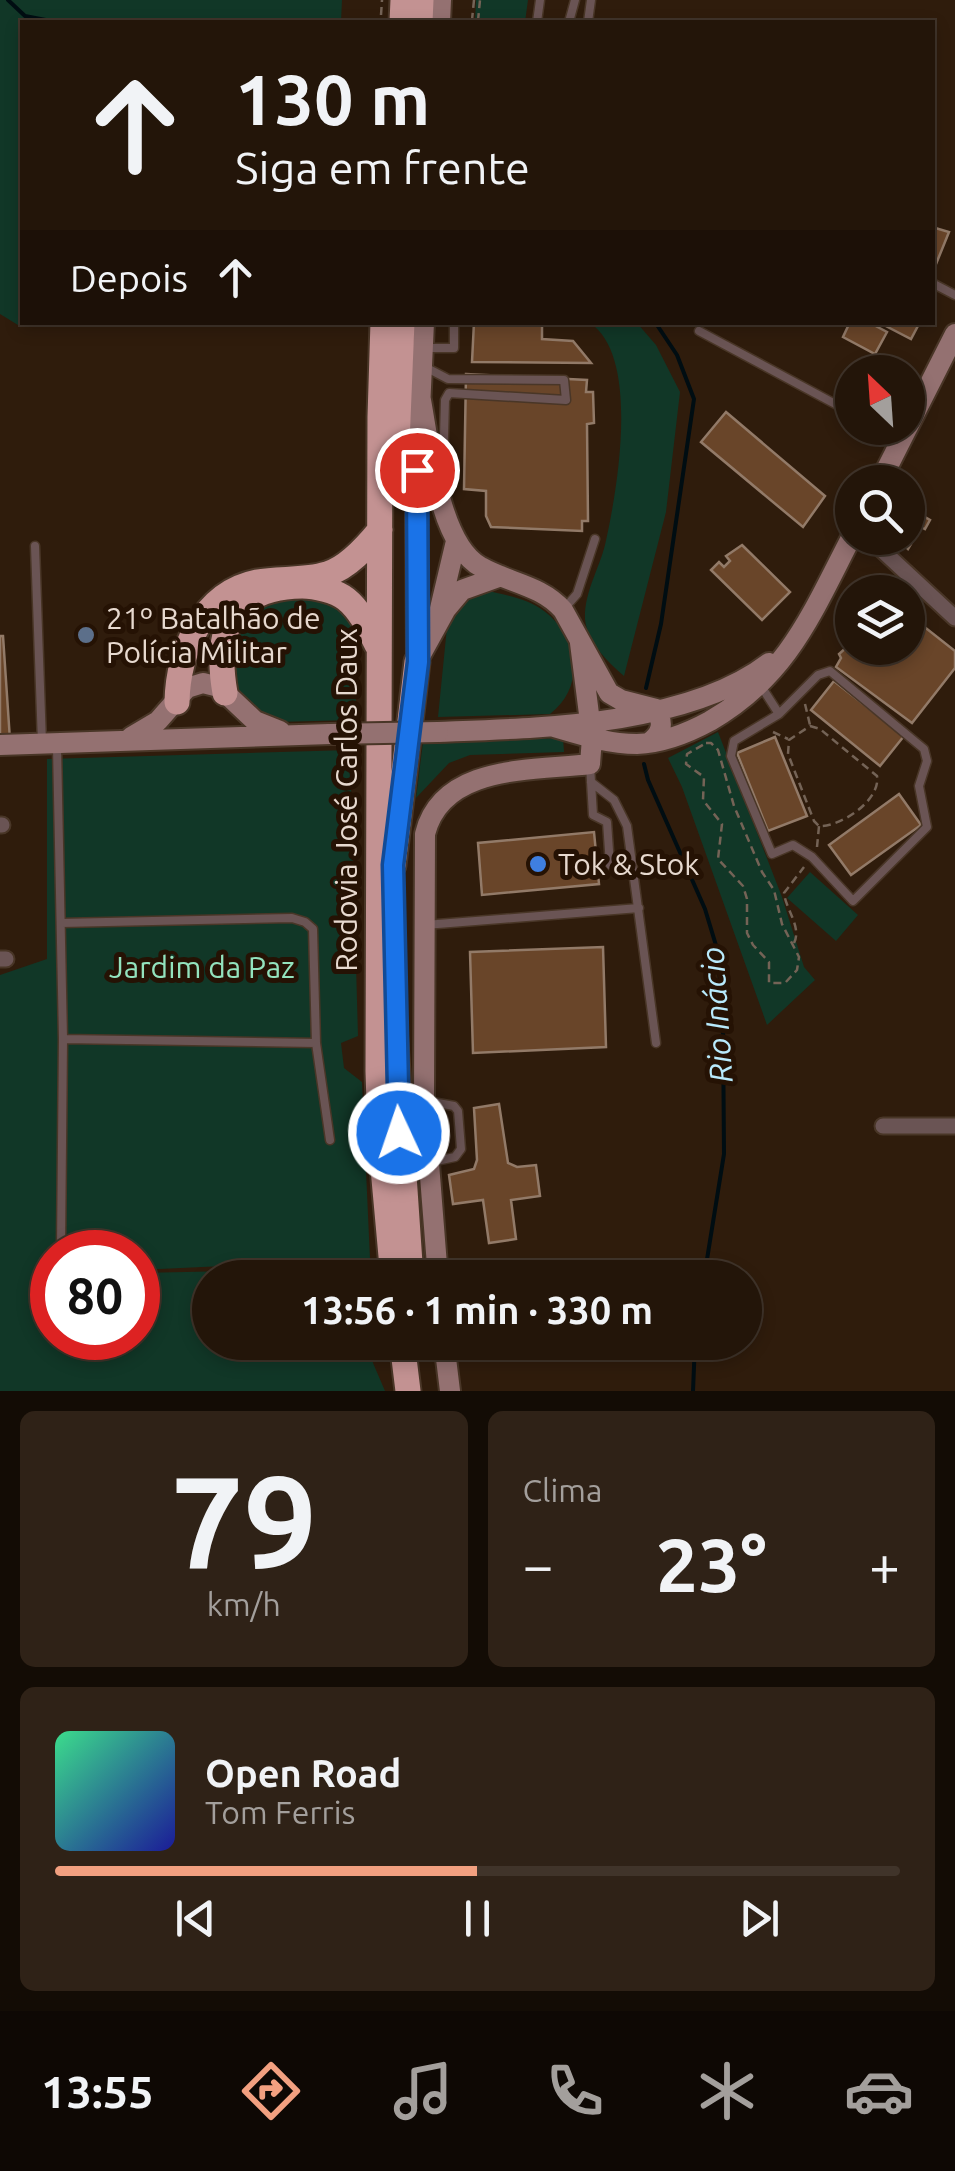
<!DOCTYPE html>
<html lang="pt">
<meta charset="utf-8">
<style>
:root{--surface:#231509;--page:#2f2217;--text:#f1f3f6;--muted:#a39f9c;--line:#40342a;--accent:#f2a080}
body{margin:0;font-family:Ubuntu,sans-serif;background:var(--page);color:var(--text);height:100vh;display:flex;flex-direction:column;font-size:38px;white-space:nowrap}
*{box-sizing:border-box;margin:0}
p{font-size:32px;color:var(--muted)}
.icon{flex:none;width:55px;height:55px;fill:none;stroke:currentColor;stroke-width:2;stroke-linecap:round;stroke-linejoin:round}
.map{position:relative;height:1391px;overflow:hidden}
.drawer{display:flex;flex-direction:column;gap:20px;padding:20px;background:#130c05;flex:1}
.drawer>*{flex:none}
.guide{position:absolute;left:20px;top:20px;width:915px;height:305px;border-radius:0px;box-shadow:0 5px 15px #0003,0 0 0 2px var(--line);background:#231509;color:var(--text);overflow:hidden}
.needle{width:65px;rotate:335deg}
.fabs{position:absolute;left:835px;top:355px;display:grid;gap:20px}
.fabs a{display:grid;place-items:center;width:90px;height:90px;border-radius:50%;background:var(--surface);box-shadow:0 5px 15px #0003,0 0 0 2px var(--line);font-size:50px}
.speed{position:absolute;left:30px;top:1230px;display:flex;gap:20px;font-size:50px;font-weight:700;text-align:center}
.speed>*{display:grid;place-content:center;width:130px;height:130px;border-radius:50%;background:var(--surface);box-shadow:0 5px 15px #0003,0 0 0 2px var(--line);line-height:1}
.speed .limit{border:15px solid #d22;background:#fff;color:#111}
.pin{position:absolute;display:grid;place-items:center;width:85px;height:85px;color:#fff;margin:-42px;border:5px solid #fff;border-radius:50%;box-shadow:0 2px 10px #0007}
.me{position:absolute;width:110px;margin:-55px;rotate:357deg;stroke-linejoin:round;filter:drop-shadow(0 0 8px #0008)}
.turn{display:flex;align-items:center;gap:35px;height:210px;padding:0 50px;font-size:45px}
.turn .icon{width:130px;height:130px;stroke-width:2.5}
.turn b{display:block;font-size:70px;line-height:85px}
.then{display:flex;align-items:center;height:95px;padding:0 50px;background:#0003;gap:20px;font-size:38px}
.big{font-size:75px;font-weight:700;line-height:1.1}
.drawer .card{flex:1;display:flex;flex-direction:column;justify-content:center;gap:15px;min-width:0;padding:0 35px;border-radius:15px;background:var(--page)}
.drawer .dial{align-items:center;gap:0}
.dial b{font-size:130px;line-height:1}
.song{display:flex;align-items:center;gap:30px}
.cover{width:120px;height:120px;border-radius:15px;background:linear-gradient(135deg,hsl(150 70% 55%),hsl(240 70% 35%))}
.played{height:10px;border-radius:5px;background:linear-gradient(90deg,var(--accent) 50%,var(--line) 50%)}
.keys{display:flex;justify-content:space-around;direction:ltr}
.heat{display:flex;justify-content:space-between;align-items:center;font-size:55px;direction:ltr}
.drawer .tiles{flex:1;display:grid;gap:20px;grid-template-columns:1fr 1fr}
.card:last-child{grid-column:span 2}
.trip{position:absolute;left:192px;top:1260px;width:570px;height:100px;border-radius:50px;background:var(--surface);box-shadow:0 5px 15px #0003,0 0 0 2px var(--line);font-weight:700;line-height:100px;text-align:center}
.tab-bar{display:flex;height:160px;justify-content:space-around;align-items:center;background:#0e0804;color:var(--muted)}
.tab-bar .icon{width:70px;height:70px}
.tab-bar .on{color:var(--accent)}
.tab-bar b{font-size:45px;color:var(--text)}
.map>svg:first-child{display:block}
.green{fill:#113727}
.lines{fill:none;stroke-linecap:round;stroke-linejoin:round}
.stream{stroke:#000d12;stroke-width:4}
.building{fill:#694529;stroke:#927a68;stroke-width:2.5}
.service-casing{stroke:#493627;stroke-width:11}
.minor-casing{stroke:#493627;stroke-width:19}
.secondary-casing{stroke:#493627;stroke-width:24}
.trunk-casing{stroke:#493627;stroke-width:29}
.path{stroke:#746356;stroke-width:2.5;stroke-dasharray:8 5;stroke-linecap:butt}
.service{stroke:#6a5454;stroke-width:8}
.minor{stroke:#6a5454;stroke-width:15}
.secondary{stroke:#947171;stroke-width:20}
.trunk{stroke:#c39292;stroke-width:25}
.secondary-bridge-casing{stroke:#493627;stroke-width:24;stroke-linecap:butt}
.secondary-bridge{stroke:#947171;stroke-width:20}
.route-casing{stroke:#114b97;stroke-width:25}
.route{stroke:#1a73e8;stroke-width:18}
.service-dot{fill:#5c6f8a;stroke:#251204;stroke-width:4}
.shop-dot{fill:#3f7fe0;stroke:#251204;stroke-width:4}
.labels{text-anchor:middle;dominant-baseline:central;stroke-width:10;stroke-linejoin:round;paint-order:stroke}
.poi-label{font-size:30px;fill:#e7d9cf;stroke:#251204;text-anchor:start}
.street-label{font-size:30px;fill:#e7d9cf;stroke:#251204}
.park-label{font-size:30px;fill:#93e3be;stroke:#251204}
.water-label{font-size:32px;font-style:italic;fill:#b8eafc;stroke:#251204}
</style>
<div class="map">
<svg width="955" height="1391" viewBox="0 0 955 1391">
<rect width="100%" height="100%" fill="#2f1c0c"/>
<path class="green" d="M0,0h342l-1,22h-319v300l41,1 -45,2 -18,-11z
M476,0h52l-3,22h-50z
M590,323h47l19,22 24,47 -14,120 -42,164c-16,-14 -37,-34 -39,-57 -1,-26 14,-50 20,-74 12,-53 36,-188 -15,-222z
M483,590c19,4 44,8 61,21 35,26 42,75 6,103l-112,3 10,-100 18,-20z
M311,594l38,19 7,19v88l-81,2 -25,-13 -22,-35 4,-44 26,-27z
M718,732l64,165 22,70 11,13 -48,45 -85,-238 -14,-29z
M563,738l1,14 -94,3 -21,8 -33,35 7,-56z
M350,750l8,286 -17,7 3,25 18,14 8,177 -232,11v-18h-86v86h86v-65l229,-5v9l-157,1v64l161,1 2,20 12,28h-385v-416l47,-16v-200z
M810,872l48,43 -22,26 -49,-43z"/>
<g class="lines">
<path class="stream" d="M8,0l17,16 31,6
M646,688l15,-64 33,-225 -17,-44 -22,-33
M644,764l4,16 57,129 13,43 5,71 1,131 -20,124
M693,1391l2,-49"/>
</g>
<path class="building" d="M932,227l17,5 -17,42z
M474,322h68v17l31,2 18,22 -119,-1z
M850,322h18l19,10 -12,22 -32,-17z
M878,322h42l-9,17z
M466,374l121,6 -1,12h7l1,31 -7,1 1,97h-6v10l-91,-4 -5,-11v-25l-22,-2z
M726,412l99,84 -22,31 -102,-85z
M911,509l19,11 -5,9 -4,-2 -13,22 -12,-11h12v-22z
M742,545l48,47 -28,28 -51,-50 8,-8 5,5 6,-6 -4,-5z
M908,614l47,37v17l-43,55 -76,-56 5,-9 -2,-4 9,-8 8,7 4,-5h48z
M0,636h3l7,104h-10z
M834,681l70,55 -24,30 -69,-56z
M775,737l32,79 -39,15 -31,-78z
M899,794l22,31 -70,50 -22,-30z
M594,832l5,52 -117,11 -4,-52z
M603,947l3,100 -133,6 -3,-101z
M499,1104l9,59 9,4 19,-2 4,31 -29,4 5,39 -27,4 -6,-43 -30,4 -4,-29 25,-6 3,-9 -3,-52z"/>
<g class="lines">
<defs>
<path id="service" d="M537,22l3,-22
M569,22l6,-22
M588,22l3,-22
M932,283l23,12
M699,331l153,82
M427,348h27v-26
M425,367l23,12 116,1 2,20 -117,-7 -4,7 -2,73
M879,428l19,10
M35,546l7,197
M563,610l14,-16 18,-55
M830,671l94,78 3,12 -8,25 8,41 -74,74 -41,-44 -19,-12 -21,9 -41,-98 3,-15 45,-27 39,-39z
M761,686l18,28
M57,747l6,292 -2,208 3,5
M590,765l3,50 14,7 3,43
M591,782l23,18 13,26 29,217
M61,923l231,-5 13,4 8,7 3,114 14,97
M425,925l214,-17
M63,1039l253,4
M427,1101l27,5 4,5 3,38 -6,8 -23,5"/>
<path id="minor" d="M869,538l86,80
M0,825h2
M0,959h6
M883,1126h72"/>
<path id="secondary" d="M440,22l1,-22
M420,395c9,45 18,149 61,172 28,16 60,18 82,43l46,83 12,7 35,9c8,14 6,24 -6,33
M880,482l75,-148
M438,617l18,-76
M419,658l27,-49 16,-19 39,-14
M417,662l-1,-166 8,-174
M554,727c27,8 55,17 83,17 26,-1 51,-11 73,-23 78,-45 102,-108 142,-185
M438,732c100,-4 249,-6 331,-69
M131,737l27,-16 29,-33 16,-5 16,4 36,34 25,10
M0,745l330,-11
M438,1278l-14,-178 1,-266c17,-70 108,-63 165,-70l2,-26 -12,-95
M444,1342l6,49"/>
<path id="trunk" d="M402,22l1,-22
M420,22l1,-22
M383,322l-3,95 -2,654 2,64 13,143
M396,468l6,-146
M225,693c-11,-62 6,-106 77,-107 13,0 34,5 44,13 14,11 23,30 31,46
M177,702c1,-49 25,-109 80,-120 23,-4 48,-1 70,-8 21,-6 40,-28 53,-44
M393,865l24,-203
M394,1028l17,250
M402,1342l6,49"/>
</defs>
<use href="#service" class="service-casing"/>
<use href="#minor" class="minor-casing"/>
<use href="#secondary" class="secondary-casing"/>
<use href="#trunk" class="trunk-casing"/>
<path class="path" d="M474,0l-2,20 6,1 2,-21
M381,15l1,-15
M805,704l5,21
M810,726l10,3 57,47c4,24 -36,51 -58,50l-5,-5 -26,-67 1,-14z
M773,732l15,7
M706,743h5l7,7 16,56 28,66 12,18 8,34 17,33 -2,13 -12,13h-16v-21l-16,-17 -6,-12v-34l-4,-13 -25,-27 4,-35 -19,-24 1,-23 -18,-13 1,-10z
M817,847l2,-21
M794,943c8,-16 -8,-33 -10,-50l20,-26"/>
<use href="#service" class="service"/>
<use href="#minor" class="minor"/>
<use href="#secondary" class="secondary"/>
<use href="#trunk" class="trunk"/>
<defs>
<path id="secondary-bridge" d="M330,734l108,-2"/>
</defs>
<use href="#secondary-bridge" class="secondary-bridge-casing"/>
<use href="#secondary-bridge" class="secondary-bridge"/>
</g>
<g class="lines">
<defs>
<path id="route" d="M399,1133l-6,-268 25,-203 -1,-192"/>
</defs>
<use href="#route" class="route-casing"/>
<use href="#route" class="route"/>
</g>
<circle class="service-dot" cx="86" cy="635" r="10"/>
<circle class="shop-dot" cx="538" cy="864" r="10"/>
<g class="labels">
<g class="poi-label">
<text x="106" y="618">21º Batalhão de<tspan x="106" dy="34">Polícia Militar</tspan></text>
<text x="558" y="864">Tok &amp; Stok</text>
</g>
<g class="street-label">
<text transform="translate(346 800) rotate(-90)">Rodovia José Carlos Daux</text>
</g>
<g class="park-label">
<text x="202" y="967">Jardim da Paz</text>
</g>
<g class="water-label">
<text transform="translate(716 1015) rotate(-94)">Rio Inácio</text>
</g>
</g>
</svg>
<div class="fabs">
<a><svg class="needle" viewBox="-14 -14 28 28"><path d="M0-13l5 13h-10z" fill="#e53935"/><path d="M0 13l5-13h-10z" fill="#a39f9c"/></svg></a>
<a><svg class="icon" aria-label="search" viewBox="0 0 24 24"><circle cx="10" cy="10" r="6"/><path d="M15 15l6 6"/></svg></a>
<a><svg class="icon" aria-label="layers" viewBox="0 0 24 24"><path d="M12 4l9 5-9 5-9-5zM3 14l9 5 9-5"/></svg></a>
</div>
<div class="speed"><div class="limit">80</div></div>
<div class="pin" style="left:417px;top:470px;background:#d93025"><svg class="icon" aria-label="arrive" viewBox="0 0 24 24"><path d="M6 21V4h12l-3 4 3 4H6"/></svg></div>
<svg class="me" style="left:399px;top:1133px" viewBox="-20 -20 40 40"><circle r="17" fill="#1a73e8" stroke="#fff" stroke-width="3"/><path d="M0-11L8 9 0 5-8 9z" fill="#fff"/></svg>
<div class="trip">13:56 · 1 min · 330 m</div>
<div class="guide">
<div class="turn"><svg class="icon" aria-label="ahead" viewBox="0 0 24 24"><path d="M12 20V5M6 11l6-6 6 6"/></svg><div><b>130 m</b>Siga em frente</div></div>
<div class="then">Depois<svg class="icon" aria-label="ahead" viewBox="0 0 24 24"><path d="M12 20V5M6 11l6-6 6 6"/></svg></div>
</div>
</div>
<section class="drawer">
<div class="tiles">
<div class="card dial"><b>79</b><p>km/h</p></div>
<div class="card"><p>Clima</p>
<div class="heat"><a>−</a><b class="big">23°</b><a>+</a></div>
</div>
<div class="card">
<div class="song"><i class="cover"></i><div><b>Open Road</b><p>Tom Ferris</p></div></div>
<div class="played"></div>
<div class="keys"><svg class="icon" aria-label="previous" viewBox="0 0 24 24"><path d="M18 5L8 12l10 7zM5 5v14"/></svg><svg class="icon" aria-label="pause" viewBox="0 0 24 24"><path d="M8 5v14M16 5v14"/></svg><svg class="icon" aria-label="next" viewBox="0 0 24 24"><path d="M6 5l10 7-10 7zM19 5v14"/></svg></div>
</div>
</div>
</section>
<nav class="tab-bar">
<b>13:55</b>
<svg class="icon on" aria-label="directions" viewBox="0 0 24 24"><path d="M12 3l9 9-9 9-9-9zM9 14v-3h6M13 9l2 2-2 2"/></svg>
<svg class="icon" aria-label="music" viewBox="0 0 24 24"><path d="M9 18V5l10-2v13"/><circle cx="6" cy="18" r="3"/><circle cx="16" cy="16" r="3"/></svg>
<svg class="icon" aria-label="phone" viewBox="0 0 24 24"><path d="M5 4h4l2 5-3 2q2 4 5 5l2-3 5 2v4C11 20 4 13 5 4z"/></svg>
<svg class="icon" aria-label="climate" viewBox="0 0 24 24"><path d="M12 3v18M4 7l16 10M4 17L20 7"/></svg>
<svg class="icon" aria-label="car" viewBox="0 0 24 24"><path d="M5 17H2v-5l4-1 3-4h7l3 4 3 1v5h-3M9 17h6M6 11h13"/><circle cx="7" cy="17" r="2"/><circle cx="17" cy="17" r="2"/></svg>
</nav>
